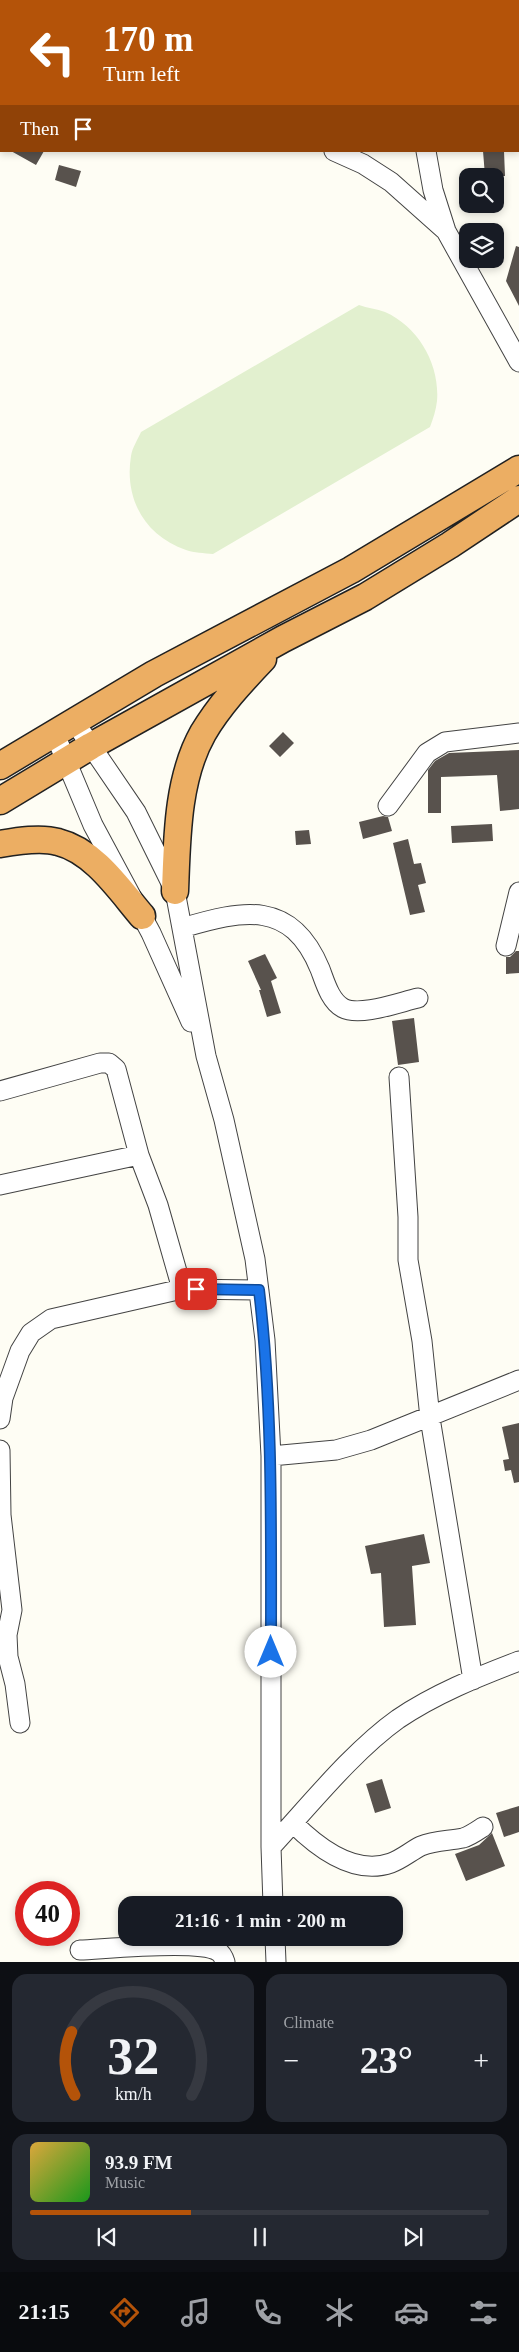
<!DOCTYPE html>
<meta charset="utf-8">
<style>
:root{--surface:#171b24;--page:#242831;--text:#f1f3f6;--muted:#9ea1a6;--line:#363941;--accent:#b45309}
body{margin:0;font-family:"Times New Roman",serif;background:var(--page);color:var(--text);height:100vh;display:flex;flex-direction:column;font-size:19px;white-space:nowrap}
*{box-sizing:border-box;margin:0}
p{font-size:16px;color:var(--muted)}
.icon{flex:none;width:28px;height:28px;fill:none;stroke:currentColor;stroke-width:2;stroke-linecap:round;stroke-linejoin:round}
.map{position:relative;height:1962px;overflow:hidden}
.details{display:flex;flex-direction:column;gap:12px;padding:12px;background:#0d0f14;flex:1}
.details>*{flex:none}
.banner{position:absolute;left:0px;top:0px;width:520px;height:152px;box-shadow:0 2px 8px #0003;background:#b45309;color:#fff;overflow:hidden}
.buttons{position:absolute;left:459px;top:168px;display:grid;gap:10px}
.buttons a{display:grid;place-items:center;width:45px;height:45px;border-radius:10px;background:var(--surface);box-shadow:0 2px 8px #0003;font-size:25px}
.speed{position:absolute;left:15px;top:1881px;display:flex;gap:10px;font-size:25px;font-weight:700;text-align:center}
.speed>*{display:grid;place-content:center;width:65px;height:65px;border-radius:50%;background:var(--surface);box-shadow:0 2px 8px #0003;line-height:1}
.speed .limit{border:8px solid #d22;background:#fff;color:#111}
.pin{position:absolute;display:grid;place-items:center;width:42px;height:42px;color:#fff;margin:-21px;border-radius:10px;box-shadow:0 2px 8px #0006}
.me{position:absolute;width:55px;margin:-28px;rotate:0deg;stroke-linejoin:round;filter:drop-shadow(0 0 4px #0008)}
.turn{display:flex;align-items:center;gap:18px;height:105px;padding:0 20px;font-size:22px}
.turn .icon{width:65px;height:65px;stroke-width:2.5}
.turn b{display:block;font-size:35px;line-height:42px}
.then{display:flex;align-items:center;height:48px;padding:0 20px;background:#0003;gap:10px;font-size:19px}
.big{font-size:38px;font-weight:700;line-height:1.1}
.details .card{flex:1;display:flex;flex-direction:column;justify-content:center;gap:8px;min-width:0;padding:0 18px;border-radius:15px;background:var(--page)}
.details .dial{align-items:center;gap:0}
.dial svg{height:130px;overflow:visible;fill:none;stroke:var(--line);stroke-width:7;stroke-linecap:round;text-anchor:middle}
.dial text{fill:var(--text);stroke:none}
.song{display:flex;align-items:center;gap:15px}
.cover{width:60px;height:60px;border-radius:8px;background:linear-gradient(135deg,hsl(40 70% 55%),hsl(120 70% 35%))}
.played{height:5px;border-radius:2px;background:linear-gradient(90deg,var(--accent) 35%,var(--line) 35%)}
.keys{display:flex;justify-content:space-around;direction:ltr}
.heat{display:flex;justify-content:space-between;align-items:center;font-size:28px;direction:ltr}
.details .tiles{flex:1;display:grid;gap:12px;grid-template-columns:1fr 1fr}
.card:last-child{grid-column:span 2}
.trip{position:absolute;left:118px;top:1896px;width:285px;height:50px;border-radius:15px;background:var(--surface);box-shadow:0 2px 8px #0003;font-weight:700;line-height:50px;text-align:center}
.tab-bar{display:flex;height:80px;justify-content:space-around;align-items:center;background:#090b0e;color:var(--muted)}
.tab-bar .icon{width:35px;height:35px}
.tab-bar .current{color:var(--accent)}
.tab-bar b{font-size:22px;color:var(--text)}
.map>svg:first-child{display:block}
.pitch{fill:#e2f0cf}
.building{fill:#58524d}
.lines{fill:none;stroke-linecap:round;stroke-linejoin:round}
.minor-casing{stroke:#434343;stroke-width:21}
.highway-casing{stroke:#212121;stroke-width:29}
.minor{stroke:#fff;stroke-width:19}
.highway{stroke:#ecae63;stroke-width:26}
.route-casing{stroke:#114b97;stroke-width:12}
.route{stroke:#1a73e8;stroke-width:9}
</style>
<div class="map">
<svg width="519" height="1962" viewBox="0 0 519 1962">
<rect width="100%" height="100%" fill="#fefdf4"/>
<path class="pitch" d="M359,305c8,3 18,4 26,7 34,15 55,53 52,89 -1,9 -4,18 -7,26l-217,127c-9,-1 -19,-1 -27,-4 -41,-14 -62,-51 -55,-94 1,-8 7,-17 10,-24z"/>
<path class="building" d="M11,151h33l-8,14z
M483,151h21l1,25h-20z
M59,165l22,6 -5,16 -21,-7z
M516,246l3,1v59l-13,-25z
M283,732l11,11 -14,14 -11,-11z
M519,750v59l-19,2 -3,-36 -56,2v36h-13v-43l7,-9 14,-8z
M383,816l5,1 4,14 -29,8 -4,-17z
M492,824l1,17 -41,2 -1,-17z
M309,830l2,14 -15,1 -1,-14z
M408,839l6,25 7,-1 5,20 -8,2 7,27 -15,3 -17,-72z
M516,951h3v22l-13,1v-17h4z
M265,954l12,24 -6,3 10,32 -14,4 -8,-27h2l-13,-29z
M414,1018l5,44 -21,3 -6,-44z
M519,1423v59l-5,1 -3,-13 -6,1 -2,-11 6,-1 -7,-32z
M424,1534l6,29 -18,3 4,59 -32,2 -3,-54 -10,1 -6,-28z
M382,1779l9,29 -16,5 -9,-29z
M519,1806v26l-15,5 -8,-24z
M492,1833l13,33 -39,15 -11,-27 24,-9z"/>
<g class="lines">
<defs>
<path id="minor" d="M174,0l1,1
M438,1l2,-1
M483,1l1,-1
M334,151l29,13 28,18 55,49 73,131
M426,151l7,39 13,41
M74,721l62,91 39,79 31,165 18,64 31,139 10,81 6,116v391l2,58
M54,732l39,93 58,108 40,89
M388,806l39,-53 18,-11 74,-9
M182,928c61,-18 109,-29 138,41 5,13 10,32 23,39 17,9 57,-6 75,-10
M506,946l13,-54
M399,1077l9,140v43l14,81 8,77 43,262
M0,1091l100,-28h9l7,6 23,86
M0,1185l139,-30 19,50 24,84
M0,1419l3,-21 17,-47 11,-18 20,-14 131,-30 77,1
M0,1450l1,65 11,95 -5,25 1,22 7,27 5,39
M271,1456l65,-6 35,-10 148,-60
M293,1823c25,25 61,53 98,40 11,-4 20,-12 30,-17 14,-6 28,-5 42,-8 7,-2 14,-7 20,-11
M271,1847c38,-41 82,-96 127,-128 37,-25 79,-42 121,-58
M275,1938l1,24
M80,1950c26,-1 121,-11 139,2 3,2 5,7 6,10"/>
<path id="highway" d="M0,766l154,-92 197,-104 168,-101
M0,801l91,-55 192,-107 82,-42 85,-52 69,-46
M0,844c17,-3 41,-7 58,-2 36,9 61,47 84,74
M175,891c2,-52 2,-112 28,-158 16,-27 38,-51 60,-74"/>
</defs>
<use href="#minor" class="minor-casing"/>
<use href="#highway" class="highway-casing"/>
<use href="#minor" class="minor"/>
<use href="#highway" class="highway"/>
</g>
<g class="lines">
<defs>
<path id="route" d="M196,1289l63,1c14,120 12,241 12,362"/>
</defs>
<use href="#route" class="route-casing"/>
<use href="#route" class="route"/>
</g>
</svg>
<div class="buttons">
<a><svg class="icon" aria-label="search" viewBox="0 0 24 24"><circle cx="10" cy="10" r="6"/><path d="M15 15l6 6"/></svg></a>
<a><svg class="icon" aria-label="layers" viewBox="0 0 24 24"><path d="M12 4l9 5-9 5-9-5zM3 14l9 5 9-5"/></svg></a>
</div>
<div class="speed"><div class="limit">40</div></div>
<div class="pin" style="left:196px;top:1289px;background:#d93025"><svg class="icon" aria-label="arrive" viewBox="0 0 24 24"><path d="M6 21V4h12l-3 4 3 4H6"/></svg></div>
<svg class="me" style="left:271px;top:1652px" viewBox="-20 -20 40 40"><circle r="19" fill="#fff"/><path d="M0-13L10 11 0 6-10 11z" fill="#1a73e8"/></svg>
<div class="trip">21:16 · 1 min · 200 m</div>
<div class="banner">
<div class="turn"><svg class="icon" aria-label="left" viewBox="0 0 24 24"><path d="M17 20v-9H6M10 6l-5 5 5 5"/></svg><div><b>170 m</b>Turn left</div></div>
<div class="then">Then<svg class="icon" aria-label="arrive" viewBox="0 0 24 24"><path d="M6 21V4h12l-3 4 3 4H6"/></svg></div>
</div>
</div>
<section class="details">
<div class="tiles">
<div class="card dial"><svg viewBox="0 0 100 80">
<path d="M14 69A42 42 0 1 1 86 69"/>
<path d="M14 69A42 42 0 0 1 12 30" stroke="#b45309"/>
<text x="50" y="56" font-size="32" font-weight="700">32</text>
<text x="50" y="72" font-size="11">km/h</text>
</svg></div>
<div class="card"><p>Climate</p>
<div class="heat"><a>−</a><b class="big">23°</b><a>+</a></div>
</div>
<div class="card">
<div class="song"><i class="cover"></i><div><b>93.9 FM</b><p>Music</p></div></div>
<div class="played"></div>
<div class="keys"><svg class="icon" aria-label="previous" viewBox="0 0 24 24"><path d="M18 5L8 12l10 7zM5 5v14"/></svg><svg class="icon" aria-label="pause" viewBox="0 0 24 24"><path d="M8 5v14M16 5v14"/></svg><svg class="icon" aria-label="next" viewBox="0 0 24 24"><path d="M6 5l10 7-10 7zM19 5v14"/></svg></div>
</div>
</div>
</section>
<nav class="tab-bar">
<b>21:15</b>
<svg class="icon current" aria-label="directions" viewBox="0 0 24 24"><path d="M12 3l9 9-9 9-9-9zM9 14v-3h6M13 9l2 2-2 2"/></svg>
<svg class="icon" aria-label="music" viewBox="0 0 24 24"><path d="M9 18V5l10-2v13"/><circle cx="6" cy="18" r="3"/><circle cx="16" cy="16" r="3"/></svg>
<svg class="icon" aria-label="phone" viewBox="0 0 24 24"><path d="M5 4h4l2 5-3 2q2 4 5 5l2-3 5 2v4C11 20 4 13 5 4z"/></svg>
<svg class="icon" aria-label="climate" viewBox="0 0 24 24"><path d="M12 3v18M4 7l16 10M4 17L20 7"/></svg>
<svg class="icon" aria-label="car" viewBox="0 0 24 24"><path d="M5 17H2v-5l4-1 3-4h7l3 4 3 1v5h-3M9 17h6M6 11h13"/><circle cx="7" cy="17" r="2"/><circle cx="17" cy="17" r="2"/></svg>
<svg class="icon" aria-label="filters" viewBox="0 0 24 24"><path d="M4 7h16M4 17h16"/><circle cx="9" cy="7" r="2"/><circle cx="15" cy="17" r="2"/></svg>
</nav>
